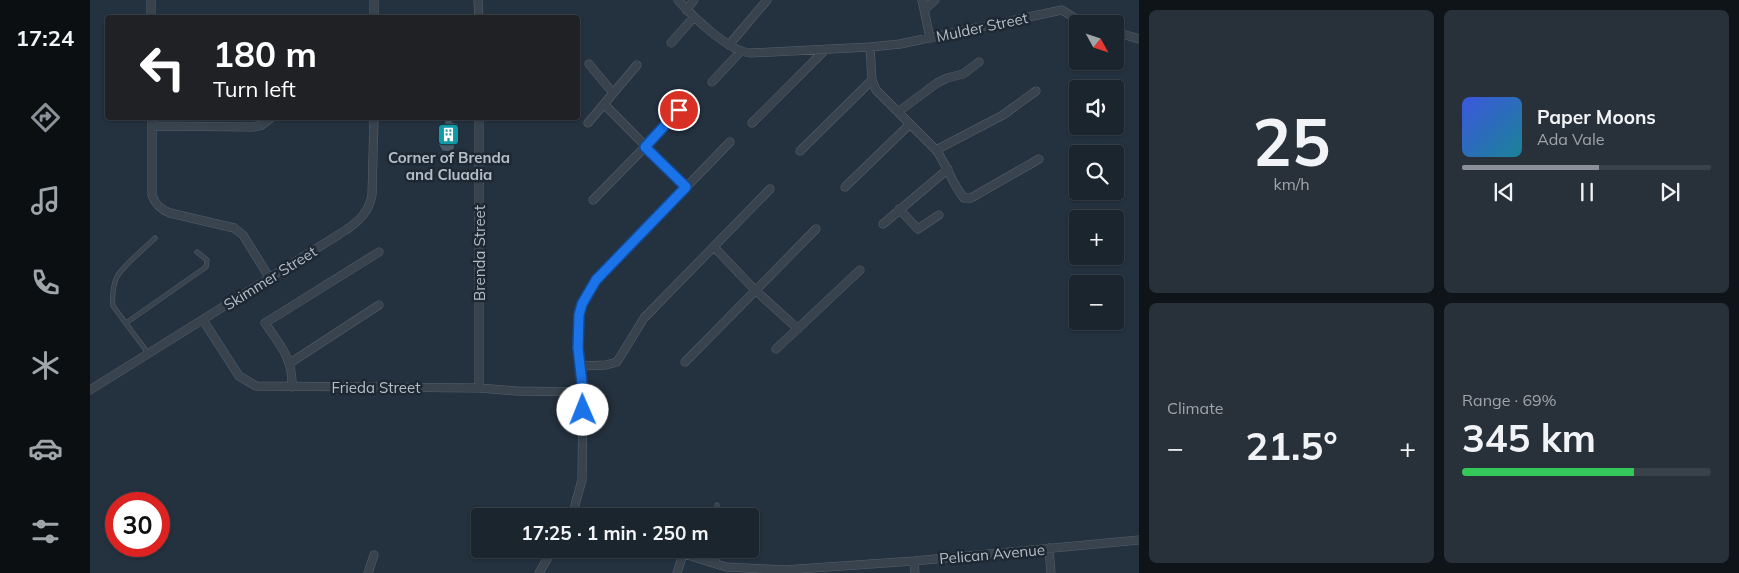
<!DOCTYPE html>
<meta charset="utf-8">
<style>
:root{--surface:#1b252e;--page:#28313a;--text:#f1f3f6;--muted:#a0a5aa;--line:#39424a;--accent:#8c9099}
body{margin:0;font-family:Mulish,sans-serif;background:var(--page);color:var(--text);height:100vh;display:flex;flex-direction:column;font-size:19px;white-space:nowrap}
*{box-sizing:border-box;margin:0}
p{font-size:16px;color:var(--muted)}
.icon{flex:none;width:28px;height:28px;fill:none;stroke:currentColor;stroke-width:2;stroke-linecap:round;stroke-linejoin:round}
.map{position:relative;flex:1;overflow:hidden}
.details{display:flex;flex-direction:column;gap:10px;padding:10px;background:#0f1419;width:600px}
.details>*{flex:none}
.hud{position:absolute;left:15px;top:15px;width:475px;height:105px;border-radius:5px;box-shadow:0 1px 4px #0004,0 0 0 1px var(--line);background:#202124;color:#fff;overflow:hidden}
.needle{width:32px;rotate:130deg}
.tools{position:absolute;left:979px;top:15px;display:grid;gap:10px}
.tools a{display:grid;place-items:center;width:55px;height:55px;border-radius:5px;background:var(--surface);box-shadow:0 1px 4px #0004,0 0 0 1px var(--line);font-size:25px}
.speed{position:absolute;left:15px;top:492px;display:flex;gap:10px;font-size:25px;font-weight:700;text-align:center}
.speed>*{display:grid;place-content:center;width:65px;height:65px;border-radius:50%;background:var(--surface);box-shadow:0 1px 4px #0004,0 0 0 1px var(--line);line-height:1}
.speed .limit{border:8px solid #d22;background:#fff;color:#111}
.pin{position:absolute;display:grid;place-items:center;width:42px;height:42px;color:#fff;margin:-21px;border:2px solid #fff;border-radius:50%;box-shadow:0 1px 5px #0007}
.me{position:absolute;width:55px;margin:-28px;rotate:359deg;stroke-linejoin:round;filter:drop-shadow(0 0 4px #0008)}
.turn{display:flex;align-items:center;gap:18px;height:105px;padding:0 25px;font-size:22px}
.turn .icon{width:65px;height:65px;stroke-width:2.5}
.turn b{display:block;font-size:35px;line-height:42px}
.big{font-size:38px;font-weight:700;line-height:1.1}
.details .card{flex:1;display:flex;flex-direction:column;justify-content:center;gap:8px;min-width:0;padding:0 18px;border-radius:8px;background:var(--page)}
.details .dial{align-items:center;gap:0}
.dial b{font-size:65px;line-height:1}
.song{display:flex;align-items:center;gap:15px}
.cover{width:60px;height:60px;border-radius:8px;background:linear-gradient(135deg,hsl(230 70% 55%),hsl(190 70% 35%))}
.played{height:5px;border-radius:2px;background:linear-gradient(90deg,var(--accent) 55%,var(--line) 55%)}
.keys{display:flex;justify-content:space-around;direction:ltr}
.heat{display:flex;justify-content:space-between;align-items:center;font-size:28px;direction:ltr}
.charge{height:8px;border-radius:4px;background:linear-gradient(90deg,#34c759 69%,var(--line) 0)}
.details .tiles{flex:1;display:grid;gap:10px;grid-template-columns:repeat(2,1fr)}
.trip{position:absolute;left:381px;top:508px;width:288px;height:50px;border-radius:5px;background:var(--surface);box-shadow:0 1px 4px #0004,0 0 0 1px var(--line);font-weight:700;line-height:50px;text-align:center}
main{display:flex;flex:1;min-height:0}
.tab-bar{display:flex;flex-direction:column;width:90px;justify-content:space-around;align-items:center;background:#0b0f12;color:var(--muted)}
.tab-bar .icon{width:35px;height:35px}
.tab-bar .active{color:var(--accent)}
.tab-bar b{font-size:22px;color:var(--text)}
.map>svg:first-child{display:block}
.building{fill:#4a5867;stroke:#1f2a35}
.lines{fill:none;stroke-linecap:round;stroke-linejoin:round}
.service-casing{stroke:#56616c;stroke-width:5}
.minor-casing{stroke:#56616c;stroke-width:9}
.service{stroke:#38434e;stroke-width:4}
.minor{stroke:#38434e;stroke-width:8}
.route-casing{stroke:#114b97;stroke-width:12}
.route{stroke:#1a73e8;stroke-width:9}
.labels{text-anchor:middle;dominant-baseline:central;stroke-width:5;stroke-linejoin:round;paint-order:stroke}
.street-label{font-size:15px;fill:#b4bec9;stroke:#1d2833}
.poi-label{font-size:15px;font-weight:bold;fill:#b4bec9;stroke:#1d2833}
</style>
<main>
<nav class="tab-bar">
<b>17:24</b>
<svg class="icon active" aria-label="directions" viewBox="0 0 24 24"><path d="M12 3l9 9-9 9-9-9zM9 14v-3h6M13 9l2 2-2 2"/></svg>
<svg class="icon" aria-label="music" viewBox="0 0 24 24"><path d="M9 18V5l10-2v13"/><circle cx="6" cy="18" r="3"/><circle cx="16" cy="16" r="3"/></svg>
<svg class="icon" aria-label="phone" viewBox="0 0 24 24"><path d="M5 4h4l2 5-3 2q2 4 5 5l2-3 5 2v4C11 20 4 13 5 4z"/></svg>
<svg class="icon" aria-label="climate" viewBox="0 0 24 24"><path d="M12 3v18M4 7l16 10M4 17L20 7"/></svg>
<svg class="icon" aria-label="car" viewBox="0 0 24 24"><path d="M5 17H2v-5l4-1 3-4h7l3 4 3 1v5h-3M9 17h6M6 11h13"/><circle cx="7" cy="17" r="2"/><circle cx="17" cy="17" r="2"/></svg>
<svg class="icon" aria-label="filters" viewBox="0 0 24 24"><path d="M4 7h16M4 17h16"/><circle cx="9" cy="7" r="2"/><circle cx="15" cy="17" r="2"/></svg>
</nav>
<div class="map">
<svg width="1049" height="573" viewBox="0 0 1049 573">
<rect width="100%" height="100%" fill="#24313e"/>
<path class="building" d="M356,118h6v4l7,2 -1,5 1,2 -6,21 -11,-1 -4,-8z"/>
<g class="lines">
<defs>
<path id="service" d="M36,323l80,-56 1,-7 -10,-8
M58,353l-35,-47c-1,-9 0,-23 5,-31 8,-12 26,-26 37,-37
M627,516v-11
M627,564v-15"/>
<path id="minor" d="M61,0v18
M284,0v18
M388,0l1,18
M588,0c14,16 51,52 73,53l119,-6 30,-3 162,-34 11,7 18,7
M832,0l8,38
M835,9l10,-9
M596,10l8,-10
M1025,32l24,7
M581,43l23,-26
M639,45l38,-45
M780,47l2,33 4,10 60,60c11,15 16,34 28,48h7l68,-39
M499,64l24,29
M622,82l28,-30
M514,104l82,83
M808,112l39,-29 10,-5 16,-4 16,-12
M62,118v77c3,9 8,14 18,18l64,15 9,7 26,42
M389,118v270
M498,123l49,-58
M662,123l74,-74
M62,126l101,1 9,-2 9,-7
M846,150l67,-35 33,-24
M710,151l72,-71
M755,187l65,-63
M503,200l52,-53 45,-50
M809,209l19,20 21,-14
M793,224l65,-55
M624,247l41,43 43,39
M113,320l36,56 17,10 223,2 38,3 66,1
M686,349l84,-79
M595,362l131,-133
M200,363l89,-58
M491,366l25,-1 11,-3 27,-44 126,-129
M202,387c1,-29 -12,-42 -27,-64l114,-71
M0,390l256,-160c13,-9 23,-18 26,-35l2,-77
M482,516l10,-36 1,-88 -5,-44 1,-33 3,-11 14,-24 134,-138
M959,548l2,25
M578,549l58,18 58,3 130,-9 225,-21
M824,561l1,12
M278,573l6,-18
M449,573l14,-24
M587,573l6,-19"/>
</defs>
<use href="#service" class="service-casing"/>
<use href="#minor" class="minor-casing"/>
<use href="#service" class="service"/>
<use href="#minor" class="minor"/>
</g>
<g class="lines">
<defs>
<path id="route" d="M493,410v-18l-5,-44 1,-33 3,-11 14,-24 90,-93 -41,-40 34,-37"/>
</defs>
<use href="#route" class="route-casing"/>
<use href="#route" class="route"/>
</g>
<defs>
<symbol id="building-square" viewBox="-11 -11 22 22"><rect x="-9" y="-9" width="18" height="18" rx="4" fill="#0f9aa8" stroke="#1d2833"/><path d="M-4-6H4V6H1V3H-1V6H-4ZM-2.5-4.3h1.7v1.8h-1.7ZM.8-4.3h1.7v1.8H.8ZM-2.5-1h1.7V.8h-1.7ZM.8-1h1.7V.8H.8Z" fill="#fff"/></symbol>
</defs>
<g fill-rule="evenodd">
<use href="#building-square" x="346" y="122" width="25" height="25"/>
</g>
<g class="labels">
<g class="street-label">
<text transform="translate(892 27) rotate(-12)">Mulder Street</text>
<text transform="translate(389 253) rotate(-90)">Brenda Street</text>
<text transform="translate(180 278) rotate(-32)">Skimmer Street</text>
<text x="286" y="387">Frieda Street</text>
<text transform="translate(902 554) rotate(-5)">Pelican Avenue</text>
</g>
<g class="poi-label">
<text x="359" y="157">Corner of Brenda<tspan x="359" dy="17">and Cluadia</tspan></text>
</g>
</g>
</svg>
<div class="tools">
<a><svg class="needle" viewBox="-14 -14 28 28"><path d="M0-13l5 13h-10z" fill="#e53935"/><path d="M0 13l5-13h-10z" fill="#a0a5aa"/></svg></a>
<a><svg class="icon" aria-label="sound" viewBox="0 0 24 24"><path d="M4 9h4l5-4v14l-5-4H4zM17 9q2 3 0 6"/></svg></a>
<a><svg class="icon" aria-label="search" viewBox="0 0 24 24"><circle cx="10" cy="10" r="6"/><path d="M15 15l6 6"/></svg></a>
<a>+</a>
<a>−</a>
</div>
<div class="speed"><div class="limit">30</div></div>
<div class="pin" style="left:589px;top:110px;background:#d93025"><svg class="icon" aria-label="arrive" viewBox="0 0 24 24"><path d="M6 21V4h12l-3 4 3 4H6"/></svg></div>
<svg class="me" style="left:493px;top:410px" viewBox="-20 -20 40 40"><circle r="19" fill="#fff"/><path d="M0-13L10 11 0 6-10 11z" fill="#1a73e8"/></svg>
<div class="trip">17:25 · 1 min · 250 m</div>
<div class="hud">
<div class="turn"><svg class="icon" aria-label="left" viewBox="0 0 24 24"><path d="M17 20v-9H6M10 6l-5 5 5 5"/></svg><div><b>180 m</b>Turn left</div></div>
</div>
</div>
<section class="details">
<div class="tiles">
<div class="card dial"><b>25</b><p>km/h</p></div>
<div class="card">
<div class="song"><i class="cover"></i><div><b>Paper Moons</b><p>Ada Vale</p></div></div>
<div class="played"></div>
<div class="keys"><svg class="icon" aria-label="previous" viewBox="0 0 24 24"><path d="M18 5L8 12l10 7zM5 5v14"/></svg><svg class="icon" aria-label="pause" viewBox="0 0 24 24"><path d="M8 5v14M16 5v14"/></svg><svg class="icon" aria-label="next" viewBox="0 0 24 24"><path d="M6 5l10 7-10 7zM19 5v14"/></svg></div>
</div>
<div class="card"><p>Climate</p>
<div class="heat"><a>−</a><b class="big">21.5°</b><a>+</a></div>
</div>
<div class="card"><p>Range · 69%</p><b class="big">345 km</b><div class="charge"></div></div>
</div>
</section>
</main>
